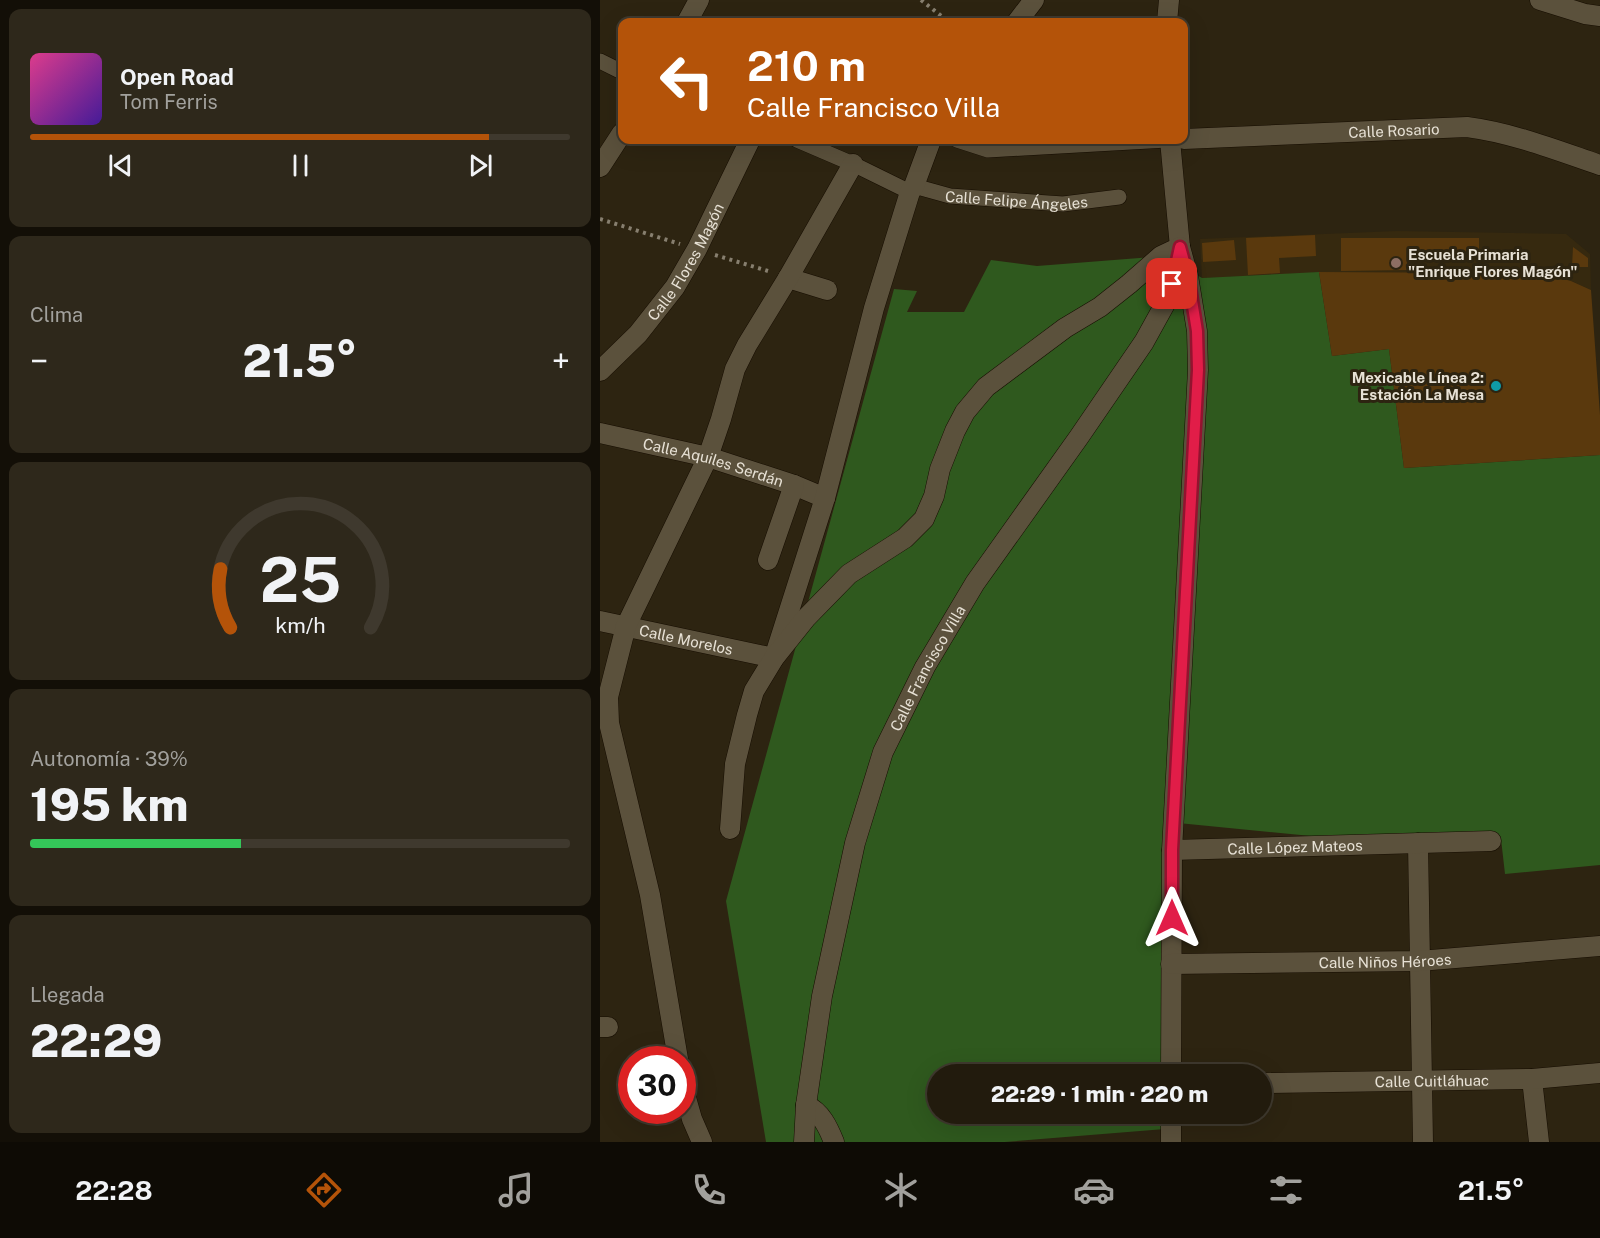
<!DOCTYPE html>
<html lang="es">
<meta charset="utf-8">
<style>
:root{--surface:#221b0d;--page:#2e281b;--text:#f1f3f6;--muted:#a2a19d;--line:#3f392e;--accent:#b45309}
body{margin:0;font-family:"Public Sans",sans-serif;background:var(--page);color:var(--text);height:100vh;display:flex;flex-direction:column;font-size:22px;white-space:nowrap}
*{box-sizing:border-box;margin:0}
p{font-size:20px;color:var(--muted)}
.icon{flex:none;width:33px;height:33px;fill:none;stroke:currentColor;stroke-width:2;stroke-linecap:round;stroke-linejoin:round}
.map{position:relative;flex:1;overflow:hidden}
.panel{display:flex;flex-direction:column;gap:9px;padding:9px;background:#130f07;width:600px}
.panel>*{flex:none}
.hud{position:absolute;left:18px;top:18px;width:570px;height:126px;border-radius:12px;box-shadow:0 6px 24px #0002,0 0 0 2px var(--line);background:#b45309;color:#fff;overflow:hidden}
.speed{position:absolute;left:18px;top:1046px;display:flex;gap:12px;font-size:30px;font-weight:700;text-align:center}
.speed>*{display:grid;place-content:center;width:78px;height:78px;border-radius:50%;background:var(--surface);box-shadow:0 6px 24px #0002,0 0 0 2px var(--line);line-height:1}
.speed .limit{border:9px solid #d22;background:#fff;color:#111}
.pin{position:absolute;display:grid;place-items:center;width:51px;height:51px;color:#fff;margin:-26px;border-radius:12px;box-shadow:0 3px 9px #0006}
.me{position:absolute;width:66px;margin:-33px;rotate:0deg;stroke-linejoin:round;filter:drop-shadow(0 0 4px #0008)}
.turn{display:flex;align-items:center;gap:21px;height:126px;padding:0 30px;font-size:27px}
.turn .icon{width:78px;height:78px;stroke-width:2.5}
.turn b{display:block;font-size:42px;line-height:51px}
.big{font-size:45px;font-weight:800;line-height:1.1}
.panel .card{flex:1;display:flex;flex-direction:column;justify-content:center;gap:9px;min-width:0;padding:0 21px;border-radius:12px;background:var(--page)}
.panel .dial{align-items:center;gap:0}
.dial svg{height:156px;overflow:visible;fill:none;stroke:var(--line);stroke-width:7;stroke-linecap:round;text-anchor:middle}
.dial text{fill:var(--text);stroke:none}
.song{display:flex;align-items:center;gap:18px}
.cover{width:72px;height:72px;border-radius:9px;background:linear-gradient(135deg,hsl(330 70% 55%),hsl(260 70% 35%))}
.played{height:6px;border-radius:3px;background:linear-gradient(90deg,var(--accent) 85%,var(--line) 85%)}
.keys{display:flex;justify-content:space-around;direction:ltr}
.heat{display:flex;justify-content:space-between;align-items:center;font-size:33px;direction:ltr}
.charge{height:9px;border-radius:4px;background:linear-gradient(90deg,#34c759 39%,var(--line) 0)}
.trip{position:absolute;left:327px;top:1064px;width:345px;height:60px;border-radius:30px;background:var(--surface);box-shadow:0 6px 24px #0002,0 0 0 2px var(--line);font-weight:800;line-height:60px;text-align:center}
.tab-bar{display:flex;height:96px;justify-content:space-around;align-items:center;background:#0e0b05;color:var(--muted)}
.tab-bar .icon{width:42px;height:42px}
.tab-bar .active{color:var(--accent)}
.tab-bar b{font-size:27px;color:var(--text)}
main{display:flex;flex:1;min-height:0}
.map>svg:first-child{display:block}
.built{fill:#36290f}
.green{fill:#2f591e}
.building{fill:#5a390d}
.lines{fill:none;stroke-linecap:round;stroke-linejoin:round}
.pedestrian-casing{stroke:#160d00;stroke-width:16}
.minor-casing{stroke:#160d00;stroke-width:21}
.path{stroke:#877f6f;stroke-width:4;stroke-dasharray:3 4.5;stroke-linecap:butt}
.pedestrian{stroke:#5b513c;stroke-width:15}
.minor{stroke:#5b513c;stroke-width:20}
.route-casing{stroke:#92132f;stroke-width:15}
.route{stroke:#e11d48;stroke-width:10}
.education-dot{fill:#8d6e63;stroke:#2d2411;stroke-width:2}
.culture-dot{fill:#0f9aa8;stroke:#2d2411;stroke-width:2}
.labels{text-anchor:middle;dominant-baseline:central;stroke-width:6;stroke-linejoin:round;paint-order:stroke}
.street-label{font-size:15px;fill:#e7e1d5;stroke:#2d2411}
.poi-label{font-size:15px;font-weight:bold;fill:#e7e1d5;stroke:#2d2411;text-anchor:start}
</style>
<main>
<section class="panel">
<div class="card">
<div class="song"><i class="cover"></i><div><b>Open Road</b><p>Tom Ferris</p></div></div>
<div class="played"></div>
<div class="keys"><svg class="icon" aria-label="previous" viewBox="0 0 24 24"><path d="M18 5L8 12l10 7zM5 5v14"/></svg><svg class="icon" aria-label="pause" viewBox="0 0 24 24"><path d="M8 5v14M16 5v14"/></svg><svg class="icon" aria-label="next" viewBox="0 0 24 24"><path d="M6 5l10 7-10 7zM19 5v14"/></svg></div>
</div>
<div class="card"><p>Clima</p>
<div class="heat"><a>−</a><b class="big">21.5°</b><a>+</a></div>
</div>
<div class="card dial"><svg viewBox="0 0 100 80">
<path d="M14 69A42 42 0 1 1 86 69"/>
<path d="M14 69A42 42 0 0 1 9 39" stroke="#b45309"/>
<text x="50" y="56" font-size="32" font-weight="700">25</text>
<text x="50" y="72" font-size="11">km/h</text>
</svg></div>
<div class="card"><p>Autonomía · 39%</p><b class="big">195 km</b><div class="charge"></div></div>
<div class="card"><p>Llegada</p><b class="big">22:29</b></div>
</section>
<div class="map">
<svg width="1000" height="1142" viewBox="0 0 1000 1142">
<rect width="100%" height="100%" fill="#2d2411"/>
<path class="built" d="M797,231l169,3 24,20 1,36 -20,-9 -29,-8 -210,-1 -130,6 -2,-39z"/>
<path class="green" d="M565,256l37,22 117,-6 13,84 57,-7 15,119 196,-13v410l-95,9 -4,-35 -190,-3 -143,-14 -2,252h-228v39h227v16l-160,13h-239l-40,-241 168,-612 23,2 -10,21h57l27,-52 46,6z"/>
<path class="building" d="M715,235l1,21 -37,2 1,15 -32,2 -2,-37z
M741,238h138v20h-72v12l-66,1z
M634,240l2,20 -33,2 -1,-19z
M973,247l15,11v9h-16z
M719,272l223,1 29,8 20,9 9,125v40l-196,13 -15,-119 -57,7z"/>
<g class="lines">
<defs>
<g id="pedestrian">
<path d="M0,61l22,11"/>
<path d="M197,140l56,24 57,28"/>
<path d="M357,140l31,10 179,-10"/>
<path id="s1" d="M314,186l36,10 113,8 56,-7"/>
</g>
<g id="minor">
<path d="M940,0l45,14 15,2"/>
<path d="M87,22l12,-22"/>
<path d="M417,22l17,-22"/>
<path d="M567,22l2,-22"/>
<path id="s2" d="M584,139l283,-12c46,6 89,23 133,38"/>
<path d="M570,140l10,107 8,29 9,55 1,39 -26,480 -1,224"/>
<path d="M0,167l22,-34"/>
<path d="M188,278l39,12"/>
<path id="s3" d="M0,371l38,-37 37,-47 22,-38 53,-109"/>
<path id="s4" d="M0,433l108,24 86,28 31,13"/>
<path d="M168,560l26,-75"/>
<path id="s5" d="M0,621l174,37 51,-160 49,-190 36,-116 4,-6 17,-46"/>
<path d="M130,829l5,-65 12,-49 7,-24 20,-33 32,-40 43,-44 56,-36 19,-19 10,-23 6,-27 15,-38 10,-19 21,-25 79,-59 35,-21 29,-23 32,-28 19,-9"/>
<path d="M818,843l5,299"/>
<path id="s6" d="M572,850l319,-9"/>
<path id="s7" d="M571,964l248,-3 181,-15"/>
<path d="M0,1027h8"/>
<path d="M78,1059l-28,-164 -41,-172 -1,-26 18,-71 82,-169 13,-38 14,-50 12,-24 41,-67 65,-114"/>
<path d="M932,1079l7,63"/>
<path id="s8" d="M662,1083l270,-4 68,-6"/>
<path d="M82,1084l10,35 10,23"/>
<path d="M206,1105c15,7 22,22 28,37"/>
<path id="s9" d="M204,1142l2,-37 16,-109 33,-153 28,-91 42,-85 50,-84 104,-146 65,-95 21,-38 7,-20 8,-37"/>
<path d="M571,1142v-29"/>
</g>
</defs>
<use href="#pedestrian" class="pedestrian-casing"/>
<use href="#minor" class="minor-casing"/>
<path class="path" d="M321,0l28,22
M0,219l80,25
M115,255l53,16"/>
<use href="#pedestrian" class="pedestrian"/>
<use href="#minor" class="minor"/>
</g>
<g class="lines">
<defs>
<path id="route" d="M572,918v-68l26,-480 -1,-39 -9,-55 -8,-29 -8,37"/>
</defs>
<use href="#route" class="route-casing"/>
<use href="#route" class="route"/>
</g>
<circle class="education-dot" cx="796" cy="263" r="6"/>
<circle class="culture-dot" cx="896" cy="386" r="6"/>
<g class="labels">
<g class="street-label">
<text stroke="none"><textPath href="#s2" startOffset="210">Calle Rosario</textPath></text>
<text stroke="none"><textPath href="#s1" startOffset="104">Calle Felipe Ángeles</textPath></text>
<text stroke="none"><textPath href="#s3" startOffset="140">Calle Flores Magón</textPath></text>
<text stroke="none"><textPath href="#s4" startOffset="117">Calle Aquiles Serdán</textPath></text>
<text stroke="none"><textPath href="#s5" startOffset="88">Calle Morelos</textPath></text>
<text stroke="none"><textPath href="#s9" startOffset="494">Calle Francisco Villa</textPath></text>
<text stroke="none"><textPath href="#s6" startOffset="123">Calle López Mateos</textPath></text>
<text stroke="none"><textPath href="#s7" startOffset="214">Calle Niños Héroes</textPath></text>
<text stroke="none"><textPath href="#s8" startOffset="170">Calle Cuitláhuac</textPath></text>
</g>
<g class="poi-label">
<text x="808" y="254">Escuela Primaria<tspan x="808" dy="17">"Enrique Flores Magón"</tspan></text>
<text x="884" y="377" text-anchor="end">Mexicable Línea 2:<tspan x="884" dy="17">Estación La Mesa</tspan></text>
</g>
</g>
</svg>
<div class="speed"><div class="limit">30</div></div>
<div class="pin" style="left:572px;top:284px;background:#d93025"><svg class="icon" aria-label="arrive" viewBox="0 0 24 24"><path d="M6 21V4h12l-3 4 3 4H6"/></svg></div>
<svg class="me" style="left:572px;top:918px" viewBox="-20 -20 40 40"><path d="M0-17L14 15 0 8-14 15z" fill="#e11d48" stroke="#fff" stroke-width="4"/></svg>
<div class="trip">22:29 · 1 min · 220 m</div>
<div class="hud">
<div class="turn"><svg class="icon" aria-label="left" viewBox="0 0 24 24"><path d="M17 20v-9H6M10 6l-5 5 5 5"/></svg><div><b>210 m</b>Calle Francisco Villa</div></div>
</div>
</div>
</main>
<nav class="tab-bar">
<b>22:28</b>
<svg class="icon active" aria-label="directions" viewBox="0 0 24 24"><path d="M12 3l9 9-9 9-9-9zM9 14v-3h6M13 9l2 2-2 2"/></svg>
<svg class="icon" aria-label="music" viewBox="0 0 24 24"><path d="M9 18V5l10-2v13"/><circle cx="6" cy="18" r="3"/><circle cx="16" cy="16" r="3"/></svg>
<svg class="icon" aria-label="phone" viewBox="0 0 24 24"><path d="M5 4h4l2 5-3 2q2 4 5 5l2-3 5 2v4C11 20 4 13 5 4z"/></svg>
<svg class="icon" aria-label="climate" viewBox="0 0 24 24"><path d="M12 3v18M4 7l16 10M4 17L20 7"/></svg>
<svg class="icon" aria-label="car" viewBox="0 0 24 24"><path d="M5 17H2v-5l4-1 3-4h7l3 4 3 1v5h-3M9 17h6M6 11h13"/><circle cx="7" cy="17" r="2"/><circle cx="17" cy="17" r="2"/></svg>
<svg class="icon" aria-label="filters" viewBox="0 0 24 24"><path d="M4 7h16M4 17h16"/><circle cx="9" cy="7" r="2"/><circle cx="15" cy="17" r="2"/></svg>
<b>21.5°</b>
</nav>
